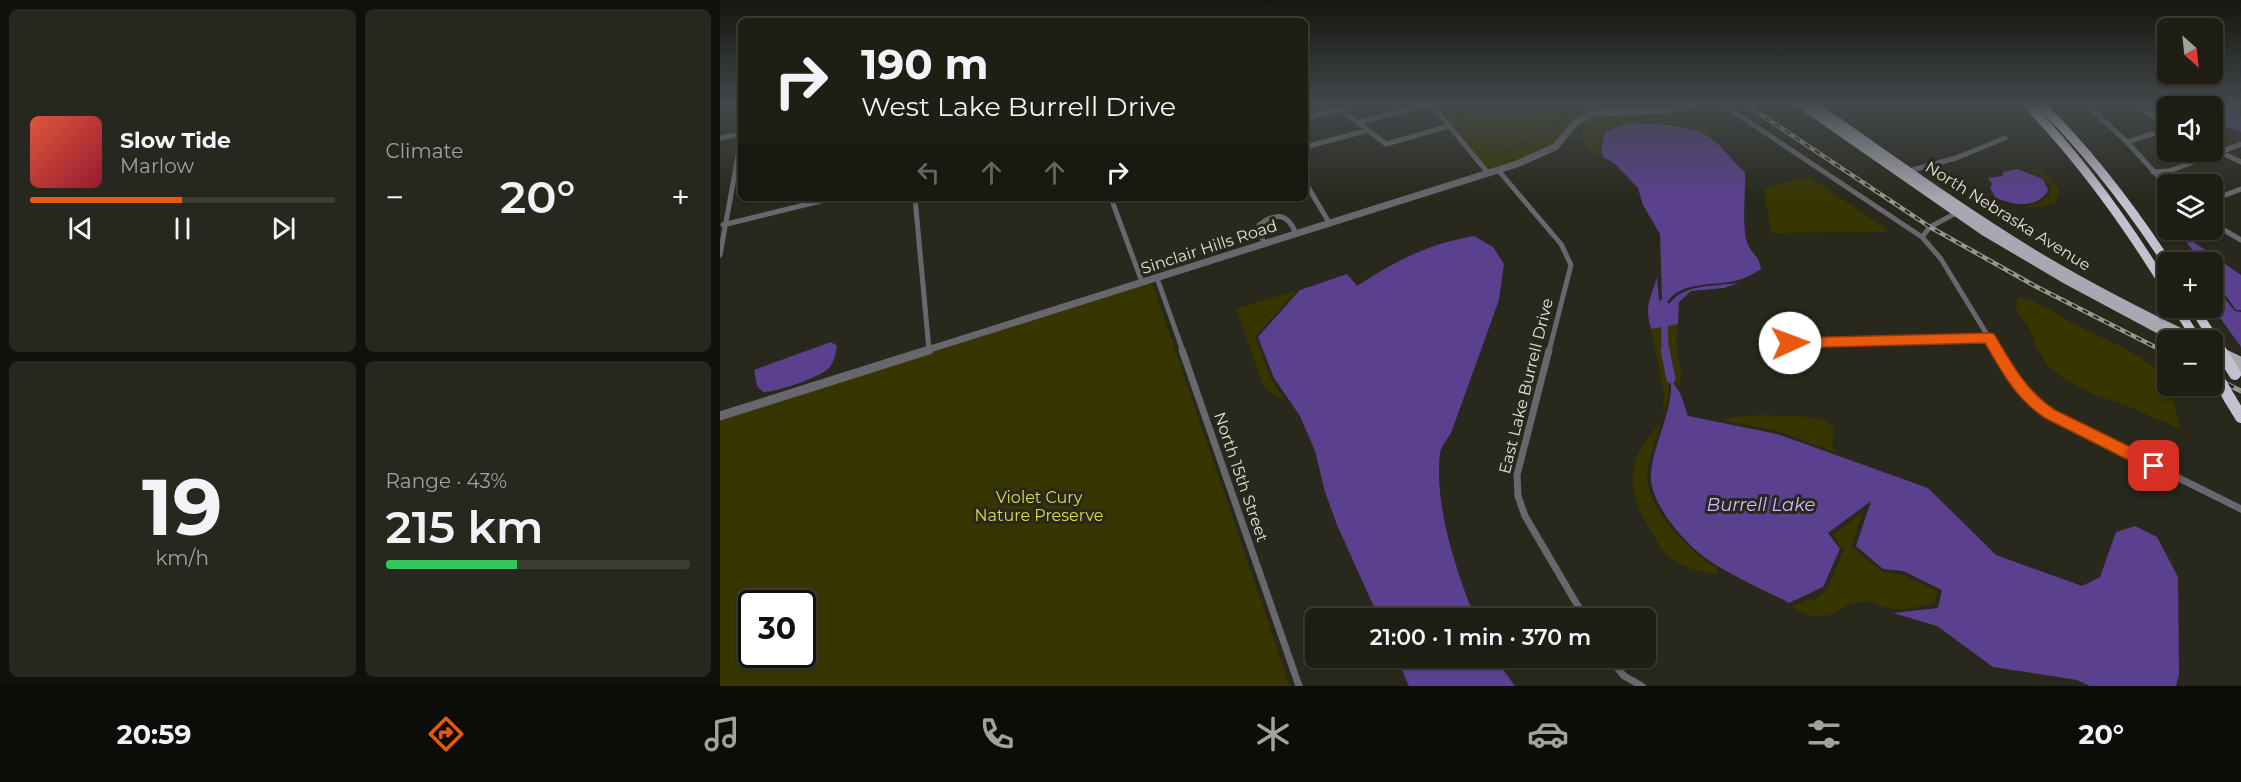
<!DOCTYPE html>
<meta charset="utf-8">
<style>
:root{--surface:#1e1e15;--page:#26271e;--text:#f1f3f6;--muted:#a1a2a0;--line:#3c3c34;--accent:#ea580c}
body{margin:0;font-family:Montserrat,sans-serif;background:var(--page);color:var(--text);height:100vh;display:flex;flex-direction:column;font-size:22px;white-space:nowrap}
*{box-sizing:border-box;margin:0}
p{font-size:20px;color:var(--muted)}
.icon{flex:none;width:33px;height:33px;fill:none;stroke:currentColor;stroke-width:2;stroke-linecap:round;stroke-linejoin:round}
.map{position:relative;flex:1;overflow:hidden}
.details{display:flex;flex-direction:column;gap:9px;padding:9px;background:#10100c;width:720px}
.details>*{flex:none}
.top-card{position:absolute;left:18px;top:18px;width:570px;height:183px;border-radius:9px;box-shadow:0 2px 4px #0004,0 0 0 2px var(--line);background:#1e1e15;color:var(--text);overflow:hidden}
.needle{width:39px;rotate:153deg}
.fabs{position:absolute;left:1437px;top:18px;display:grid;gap:12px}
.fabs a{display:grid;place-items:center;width:66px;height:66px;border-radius:9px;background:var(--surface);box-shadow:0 2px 4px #0004,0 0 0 2px var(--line);font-size:30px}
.speed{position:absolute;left:18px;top:590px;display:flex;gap:12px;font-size:30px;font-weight:700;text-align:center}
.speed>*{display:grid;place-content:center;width:78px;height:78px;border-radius:50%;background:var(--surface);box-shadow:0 2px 4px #0004,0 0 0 2px var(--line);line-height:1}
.speed .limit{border:3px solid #111;border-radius:9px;background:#fff;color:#111}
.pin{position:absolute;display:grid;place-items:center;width:51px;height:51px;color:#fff;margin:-26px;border-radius:12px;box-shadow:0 3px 9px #0006}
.me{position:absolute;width:66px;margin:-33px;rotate:88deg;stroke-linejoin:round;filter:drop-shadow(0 0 4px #0008)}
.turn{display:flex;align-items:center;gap:21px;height:126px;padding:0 24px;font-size:27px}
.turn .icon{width:78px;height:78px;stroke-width:2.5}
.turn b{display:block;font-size:42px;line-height:51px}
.lanes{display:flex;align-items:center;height:57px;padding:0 24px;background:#0003;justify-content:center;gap:30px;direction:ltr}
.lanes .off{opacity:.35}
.big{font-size:45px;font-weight:600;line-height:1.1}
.details .widget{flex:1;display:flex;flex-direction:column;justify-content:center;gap:9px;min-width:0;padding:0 21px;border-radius:9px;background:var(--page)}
.details .dial{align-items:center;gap:0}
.dial b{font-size:78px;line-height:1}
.song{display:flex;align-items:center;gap:18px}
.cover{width:72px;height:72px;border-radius:9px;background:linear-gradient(135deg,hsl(10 70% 55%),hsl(350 70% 35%))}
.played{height:6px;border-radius:3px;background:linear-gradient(90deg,var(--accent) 50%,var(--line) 50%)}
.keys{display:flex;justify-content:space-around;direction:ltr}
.heat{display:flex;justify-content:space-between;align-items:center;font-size:33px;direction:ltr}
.charge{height:9px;border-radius:4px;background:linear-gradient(90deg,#34c759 43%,var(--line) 0)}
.details .tiles{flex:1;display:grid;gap:9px;grid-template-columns:repeat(2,1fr)}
.trip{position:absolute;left:585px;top:608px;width:351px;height:60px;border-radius:9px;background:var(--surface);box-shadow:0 2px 4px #0004,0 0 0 2px var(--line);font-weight:600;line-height:60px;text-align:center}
.menu{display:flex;height:96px;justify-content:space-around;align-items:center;background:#0c0c08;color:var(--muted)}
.menu .icon{width:42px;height:42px}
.menu .current{color:var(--accent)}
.menu b{font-size:27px;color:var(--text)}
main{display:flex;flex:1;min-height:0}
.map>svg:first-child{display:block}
.green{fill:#373500;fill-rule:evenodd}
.water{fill:#5b408f}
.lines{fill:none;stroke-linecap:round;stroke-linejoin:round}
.canal-far1{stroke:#5b408f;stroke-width:7}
.canal{stroke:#5b408f;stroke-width:9}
.minor-far1{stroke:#68676d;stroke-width:5}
.minor{stroke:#68676d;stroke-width:7}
.tertiary-far1{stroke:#68676d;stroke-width:7}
.tertiary{stroke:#68676d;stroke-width:9}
.primary-far1{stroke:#aaa7b3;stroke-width:8}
.primary{stroke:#aaa7b3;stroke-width:10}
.motorway-far1{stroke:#c4c0cf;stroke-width:9}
.motorway{stroke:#c4c0cf;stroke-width:12}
.rail-far1-casing{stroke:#97978d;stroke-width:4.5}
.rail-casing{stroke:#97978d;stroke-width:5}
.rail-far1{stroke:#28281c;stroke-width:2;stroke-dasharray:6;stroke-linecap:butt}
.rail{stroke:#28281c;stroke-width:3;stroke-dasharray:8;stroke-linecap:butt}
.motorway-bridge-far1{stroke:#c4c0cf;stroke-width:9}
.motorway-bridge{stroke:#c4c0cf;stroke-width:12}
.route{fill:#ea580c;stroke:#983908;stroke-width:1.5}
.labels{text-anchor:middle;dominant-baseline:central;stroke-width:6;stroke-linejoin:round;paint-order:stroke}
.street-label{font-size:16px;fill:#e0e0d8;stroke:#28281c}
.park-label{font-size:16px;fill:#dfd84c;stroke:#28281c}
.water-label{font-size:18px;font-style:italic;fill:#cdbbfe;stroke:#28281c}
</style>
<main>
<section class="details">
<div class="tiles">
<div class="widget">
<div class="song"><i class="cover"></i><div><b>Slow Tide</b><p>Marlow</p></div></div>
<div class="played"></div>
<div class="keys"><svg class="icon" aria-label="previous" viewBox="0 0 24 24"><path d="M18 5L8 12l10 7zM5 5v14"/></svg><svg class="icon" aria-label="pause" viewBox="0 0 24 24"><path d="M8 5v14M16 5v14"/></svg><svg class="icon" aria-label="next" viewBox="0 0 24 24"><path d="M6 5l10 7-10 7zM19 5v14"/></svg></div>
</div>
<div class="widget"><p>Climate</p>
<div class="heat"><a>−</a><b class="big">20°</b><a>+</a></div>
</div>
<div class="widget dial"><b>19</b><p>km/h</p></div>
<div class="widget"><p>Range · 43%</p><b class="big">215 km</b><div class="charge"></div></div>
</div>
</section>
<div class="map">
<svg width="1521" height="686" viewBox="0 0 1521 686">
<rect width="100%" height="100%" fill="#28281c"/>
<path class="green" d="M714,104h14l52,53 92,-53h20l-2,3 -35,11 -22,28 -24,11 -40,14z
M730,104h138l-89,52z
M889,115l57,5 38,6 4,2v8c-27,-16 -78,-21 -106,-4l-3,21 -4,2 -11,-9 -3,-13 10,-15z
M1289,167c22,1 40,3 50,24l-3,11c-9,4 -25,7 -34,4 12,-1 24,-4 29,-15 -4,-19 -28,-25 -45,-23z
M1090,177l74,50 3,2 -2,3 -114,1 -7,-42c10,-10 32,-9 46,-14z
M428,284l5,1 137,401h-570v-267zM32,603h50v51h-50z
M577,290l-42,47 16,42 15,23 -22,-14 -28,-79z
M1298,297c22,3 38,18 58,28 35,17 61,26 91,53l1,8h2l10,43 -55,-24 -33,-11 -27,-14 -17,-14 -12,-20 -7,-18 -13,-17z
M958,324l-2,14 1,19 5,13 -3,17 -7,-10 -4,1 1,17 -6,21 1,-24 -13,-63z
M1047,415c18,2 55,-2 67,12l-2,20 5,6 -60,-22 -55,-11 17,-4z
M941,423c-4,16 -12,33 -14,49 -3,34 42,80 69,95l2,8c-15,-3 -29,-5 -43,-14 -12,-7 -18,-20 -25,-32 -26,-43 -24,-70 11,-106z
M1143,512l-11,32 1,4 30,24 20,3 34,16 -3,13c-14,2 -33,8 -46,4 -6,-1 -12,-6 -18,-6 -33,-4 -37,31 -78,5l17,-8 5,2 13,-12 17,-39 -11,-15z"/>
<path class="water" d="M1454,104h67l-8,4 1,5 7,2v17l-28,-10 -1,-16h-32z
M908,123c31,2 68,-1 91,22 9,9 17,19 26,28 1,18 -4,57 3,72 5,10 11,11 13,24 -8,5 -17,10 -26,12 -22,5 -53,0 -67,20l-6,-1 -2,-66 -17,-29 -5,-17 -24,-25 -11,-6 -2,-8 4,-17z
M1298,169l25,10 5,11c-9,19 -37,16 -53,7l-5,-9 2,-4 -4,-6 15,-2v-4z
M1459,232l62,43v35h-5l-23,-32 -1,-16h-11z
M754,236l19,11 11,17 -5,36 -48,133c-4,6 -10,14 -11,20 -6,53 16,117 35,165h-96l-42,-93 -12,-33 -10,-41 -15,-35 -26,-38 -16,-41 42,-47 47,-16 10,12c39,-25 70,-42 117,-50z
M937,277l2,23 6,4 5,-1c14,-19 46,-17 68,-20l-14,5 -33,3 -12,11 -1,22 -27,5c-7,-23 0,-32 6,-52z
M1505,299l10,12 6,1v35l-28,-39z
M111,342l6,4c-1,7 -3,16 -8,22 -11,10 -52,24 -66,24l-6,-6 -3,-16z
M951,379l10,16 7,21 89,18 151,54 68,67 86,31 18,-9 16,-45 19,-6 22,11 21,40 1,97 -3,12h-86l-13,-6 -84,-13 -56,-41 -44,-13 45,-5 4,-18 -39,-19 -20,-2 -27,-23 15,-45 -43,32 12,16 -17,38 -34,16c-26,-14 -62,-29 -85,-46 -21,-16 -56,-56 -53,-84 3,-32 22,-61 20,-94z
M676,657h98l21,29h-106z"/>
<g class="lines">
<path class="canal-far1" d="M944,302l1,49"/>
<path class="canal" d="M945,350l6,29"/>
<path class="minor-far1" d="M711,104l57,69
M1002,104l200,133
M1366,104l41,38 41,45
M1415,104l33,22
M585,118l35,-9 46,35 63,-18
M639,122l70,-18
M0,138l21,-4
M1407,142l41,-13
M585,147l60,-16
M1492,148l29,14
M778,170l63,74 10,21 -22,86
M1189,171l47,-13 49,-20
M1433,172l16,-1 72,-27
M585,182l25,42
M195,198l14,152
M391,198l31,84
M1492,200l29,-11
M1238,212l-28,15 -8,10 19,22 56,92
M1492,223l29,17
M3,225l110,-27
M544,244l-5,-19c17,-13 29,-12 37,9
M0,255l21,-116
M437,278l26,73
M1070,343l199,-5"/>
<path class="minor" d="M462,350l117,336
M829,350l-32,125 1,21 7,20 60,102
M1276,350c16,25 29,47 54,64l191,95
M888,657l16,19 18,10"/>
<path class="tertiary-far1" d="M204,351l593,-187 38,-17 21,-25 18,-9 76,-3 27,-6"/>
<path class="tertiary" d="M0,416l209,-66"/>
<path class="primary-far1" d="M1080,104l183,127 83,49 112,60
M1093,104c73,51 146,104 223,151 52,31 106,59 161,85
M1492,348l7,3"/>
<path class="primary" d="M1496,350l25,12
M1492,357l29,14"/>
<path class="motorway-far1" d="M1307,104c55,57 100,120 141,187
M1320,104c49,48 90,102 128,160
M1457,308l7,11
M1474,308l14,22"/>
<path class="motorway" d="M1510,399l11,18"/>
<defs>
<path id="rail-far1" d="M1025,104l185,123 105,59 128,65"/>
<path id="rail" d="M1440,350l8,4
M1492,377l29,14"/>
</defs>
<use href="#rail-far1" class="rail-far1-casing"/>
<use href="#rail" class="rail-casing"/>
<use href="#rail-far1" class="rail-far1"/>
<use href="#rail" class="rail"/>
<path class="motorway-bridge-far1" d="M1464,319l13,21
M1488,330l13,21"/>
<path class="motorway-bridge" d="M1500,350l15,24
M1492,368l18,31"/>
</g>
<linearGradient id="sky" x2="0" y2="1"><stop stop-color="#16160f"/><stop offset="0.52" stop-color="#42484b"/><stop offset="1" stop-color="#42484b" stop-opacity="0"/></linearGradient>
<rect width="1521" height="200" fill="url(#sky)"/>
<path class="route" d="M1269,333l5,1c18,30 32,57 61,76l104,51 3,5 -3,4 -5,2 -6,-2 -103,-52c-29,-19 -43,-46 -60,-75l-195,5 -7,-5 7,-5z"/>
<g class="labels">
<g class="street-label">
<text transform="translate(1288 216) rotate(32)">North Nebraska Avenue</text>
<text transform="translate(489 247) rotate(-18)">Sinclair Hills Road</text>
<text transform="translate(806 386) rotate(-76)">East Lake Burrell Drive</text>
<text transform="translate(521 477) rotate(71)">North 15th Street</text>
</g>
<g class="park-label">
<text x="319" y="497">Violet Cury<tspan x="319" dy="18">Nature Preserve</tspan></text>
</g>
<g class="water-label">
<text x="1041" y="505">Burrell Lake</text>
</g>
</g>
</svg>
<div class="fabs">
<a><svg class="needle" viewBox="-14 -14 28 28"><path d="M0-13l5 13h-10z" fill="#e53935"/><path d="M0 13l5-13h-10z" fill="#a1a2a0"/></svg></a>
<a><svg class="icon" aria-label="sound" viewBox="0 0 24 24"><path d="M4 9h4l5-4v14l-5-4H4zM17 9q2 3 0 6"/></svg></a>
<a><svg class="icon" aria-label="layers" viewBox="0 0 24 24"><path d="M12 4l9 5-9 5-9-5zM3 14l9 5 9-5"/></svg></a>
<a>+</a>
<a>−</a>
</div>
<div class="speed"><div class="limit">30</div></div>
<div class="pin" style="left:1434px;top:466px;background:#d93025"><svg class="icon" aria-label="arrive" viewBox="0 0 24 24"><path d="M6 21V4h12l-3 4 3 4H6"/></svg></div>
<svg class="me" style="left:1070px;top:343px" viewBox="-20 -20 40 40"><circle r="19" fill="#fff"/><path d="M0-13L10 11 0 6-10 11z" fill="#ea580c"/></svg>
<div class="trip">21:00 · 1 min · 370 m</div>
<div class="top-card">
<div class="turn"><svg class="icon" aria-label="right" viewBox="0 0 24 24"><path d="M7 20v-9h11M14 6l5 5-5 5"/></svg><div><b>190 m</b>West Lake Burrell Drive</div></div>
<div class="lanes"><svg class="icon off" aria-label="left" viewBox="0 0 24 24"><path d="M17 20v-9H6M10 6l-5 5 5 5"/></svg><svg class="icon off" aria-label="ahead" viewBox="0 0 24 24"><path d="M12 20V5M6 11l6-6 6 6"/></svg><svg class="icon off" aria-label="ahead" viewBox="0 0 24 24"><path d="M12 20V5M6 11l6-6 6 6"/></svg><svg class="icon" aria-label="right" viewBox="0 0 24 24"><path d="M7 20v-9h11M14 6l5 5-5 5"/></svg></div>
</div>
</div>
</main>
<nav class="menu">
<b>20:59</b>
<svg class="icon current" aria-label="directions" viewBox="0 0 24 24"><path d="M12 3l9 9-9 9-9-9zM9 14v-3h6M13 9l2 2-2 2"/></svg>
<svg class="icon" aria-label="music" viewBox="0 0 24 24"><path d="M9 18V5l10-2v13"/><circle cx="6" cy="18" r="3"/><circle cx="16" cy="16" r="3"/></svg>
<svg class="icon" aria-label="phone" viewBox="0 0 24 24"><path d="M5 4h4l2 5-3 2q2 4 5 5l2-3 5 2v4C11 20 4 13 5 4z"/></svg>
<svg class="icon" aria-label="climate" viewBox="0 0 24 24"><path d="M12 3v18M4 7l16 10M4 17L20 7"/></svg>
<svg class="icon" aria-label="car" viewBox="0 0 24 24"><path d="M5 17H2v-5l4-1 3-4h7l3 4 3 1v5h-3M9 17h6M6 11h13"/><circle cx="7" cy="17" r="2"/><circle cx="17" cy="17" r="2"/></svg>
<svg class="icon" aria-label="filters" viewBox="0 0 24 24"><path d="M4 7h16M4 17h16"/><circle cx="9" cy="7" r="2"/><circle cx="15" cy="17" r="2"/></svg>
<b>20°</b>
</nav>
